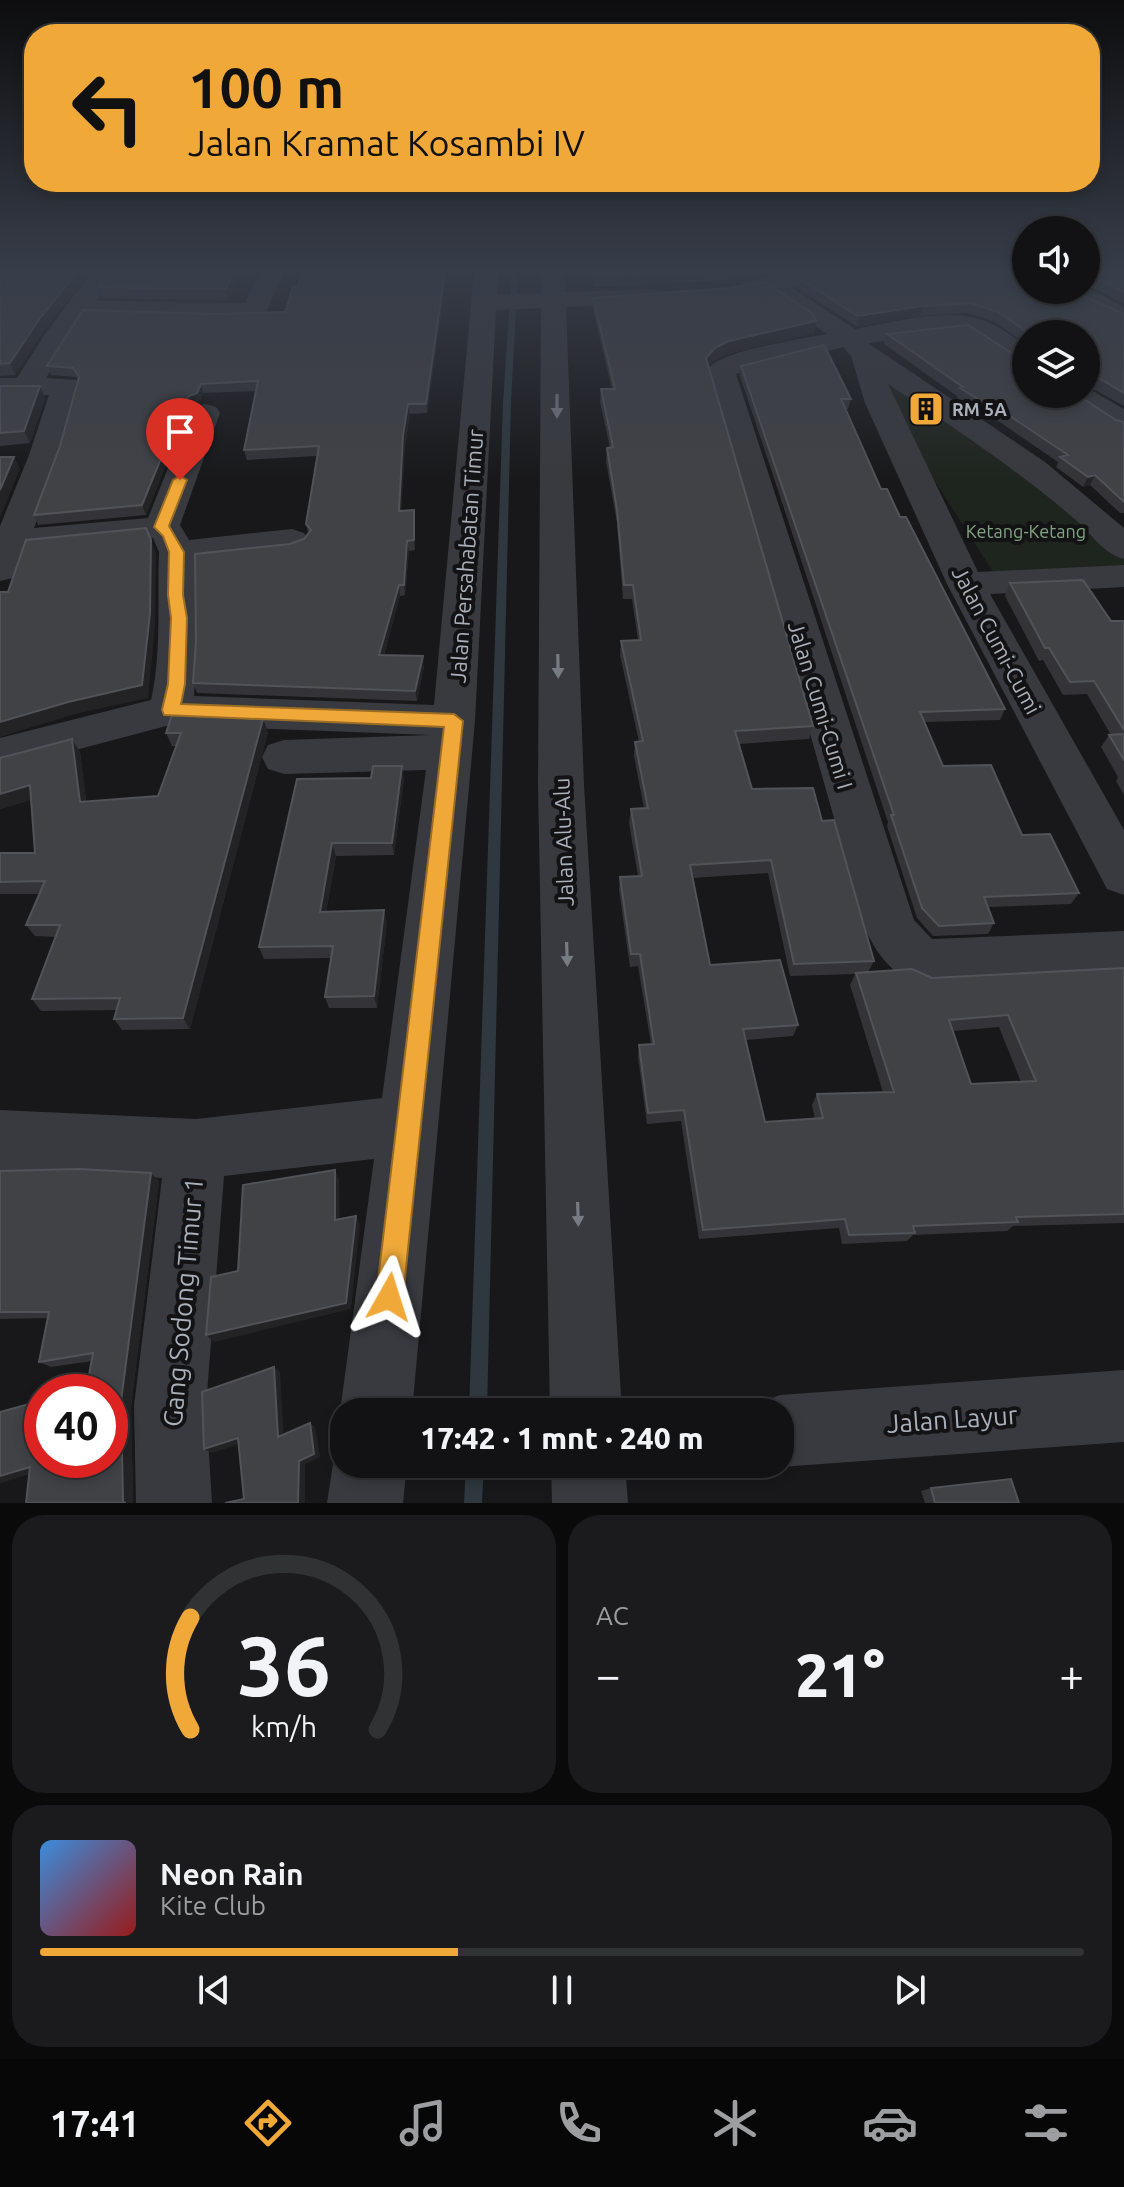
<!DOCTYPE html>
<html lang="id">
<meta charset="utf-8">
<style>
:root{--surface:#121214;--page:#1b1b1d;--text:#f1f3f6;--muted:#9c9ea0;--line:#313234;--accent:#f0a939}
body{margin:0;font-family:Ubuntu,sans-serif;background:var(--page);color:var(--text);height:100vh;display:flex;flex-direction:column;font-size:30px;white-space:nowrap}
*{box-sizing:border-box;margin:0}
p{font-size:26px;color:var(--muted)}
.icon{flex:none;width:44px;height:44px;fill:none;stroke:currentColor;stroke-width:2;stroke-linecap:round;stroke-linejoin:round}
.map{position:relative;height:1503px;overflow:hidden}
.drawer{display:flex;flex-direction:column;gap:12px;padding:12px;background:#0a0a0b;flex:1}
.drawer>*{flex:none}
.banner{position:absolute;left:24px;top:24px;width:1076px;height:168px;border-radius:32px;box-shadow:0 4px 12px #0003,0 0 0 2px var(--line);background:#f0a939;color:#111;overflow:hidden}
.controls{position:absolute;left:1012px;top:216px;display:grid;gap:16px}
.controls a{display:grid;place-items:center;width:88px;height:88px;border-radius:50%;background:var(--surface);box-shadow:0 4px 12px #0003,0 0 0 2px var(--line);font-size:40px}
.speed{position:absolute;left:24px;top:1374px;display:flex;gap:16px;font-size:40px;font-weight:700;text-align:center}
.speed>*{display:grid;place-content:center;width:104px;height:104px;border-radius:50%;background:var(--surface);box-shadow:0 4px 12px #0003,0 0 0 2px var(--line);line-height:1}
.speed .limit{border:12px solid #d22;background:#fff;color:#111}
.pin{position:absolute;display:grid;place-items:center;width:68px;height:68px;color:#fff;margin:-82px -34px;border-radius:50% 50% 50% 0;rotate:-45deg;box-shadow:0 0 8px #0007}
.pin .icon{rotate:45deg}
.me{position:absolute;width:88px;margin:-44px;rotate:6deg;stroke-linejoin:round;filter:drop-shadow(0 0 6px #0008)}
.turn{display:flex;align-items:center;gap:28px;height:168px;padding:0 32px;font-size:36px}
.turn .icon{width:104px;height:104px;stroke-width:2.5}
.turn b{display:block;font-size:56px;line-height:68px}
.big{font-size:60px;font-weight:800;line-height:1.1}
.drawer .tile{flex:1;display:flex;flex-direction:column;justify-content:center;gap:12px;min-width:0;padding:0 28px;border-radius:32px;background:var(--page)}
.drawer .dial{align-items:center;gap:0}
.dial svg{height:208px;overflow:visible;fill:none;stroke:var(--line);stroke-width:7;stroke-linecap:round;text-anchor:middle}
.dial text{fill:var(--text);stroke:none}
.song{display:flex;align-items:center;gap:24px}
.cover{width:96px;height:96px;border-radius:12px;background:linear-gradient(135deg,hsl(210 70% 55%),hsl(0 70% 35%))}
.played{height:8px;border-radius:4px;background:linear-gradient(90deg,var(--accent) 40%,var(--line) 40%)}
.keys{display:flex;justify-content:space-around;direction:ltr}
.heat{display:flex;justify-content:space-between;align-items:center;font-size:44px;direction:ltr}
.drawer .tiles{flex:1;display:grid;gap:12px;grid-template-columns:1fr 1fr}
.tile:last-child{grid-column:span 2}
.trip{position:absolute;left:330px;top:1398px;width:464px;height:80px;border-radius:32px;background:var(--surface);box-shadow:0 4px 12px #0003,0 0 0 2px var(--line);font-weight:800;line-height:80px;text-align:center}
.dock{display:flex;height:128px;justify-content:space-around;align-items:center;background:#070708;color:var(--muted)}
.dock .icon{width:56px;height:56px}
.dock .active{color:var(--accent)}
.dock b{font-size:36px;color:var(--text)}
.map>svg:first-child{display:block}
.green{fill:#1e251e}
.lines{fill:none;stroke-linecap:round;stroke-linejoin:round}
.stream{fill:#2e383e;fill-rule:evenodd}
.minor{fill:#393a3f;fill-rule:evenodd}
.wall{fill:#343438;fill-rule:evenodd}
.shaded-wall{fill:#232326}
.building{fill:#414246;stroke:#515358;stroke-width:2;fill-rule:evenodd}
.oneway{fill:#777b82}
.route{fill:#f0a939;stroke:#9c6e25;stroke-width:2}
.labels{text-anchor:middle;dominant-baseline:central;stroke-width:8;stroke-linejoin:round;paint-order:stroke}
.far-poi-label{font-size:18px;font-weight:bold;fill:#aab0b9;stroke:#131315;text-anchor:start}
.far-park-label{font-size:18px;fill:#81a482;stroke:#131315}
.street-label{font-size:22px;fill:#aab0b9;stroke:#131315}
.near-street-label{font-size:26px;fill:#aab0b9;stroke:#131315}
</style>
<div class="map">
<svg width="1124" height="1503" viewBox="0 0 1124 1503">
<rect width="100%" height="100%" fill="#18181a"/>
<path class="green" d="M875,366l180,126 69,67v15l-125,7 -77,-120z"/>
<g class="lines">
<path class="stream" d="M512,272h6l-7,130 -24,1010h-18l34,-1010z
M466,1464h18l-2,39h-18z"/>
<path class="minor" d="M92,272h24l-20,29 149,2 15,-31h24l-18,40 -17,7 -164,-3 -39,62 30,2 4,6 -19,69 -27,73 114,-10 42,-105 4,-6 11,-3 11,3 4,6 -40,112 9,15 103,-11 12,4 6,7 -6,7 -12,4 -97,10 2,90 -3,45 240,9 40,-433h24l-1,23 44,-2 -1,-21h24l1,20 88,-3 9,2 3,5 -3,5 -9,2 -87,4 18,478 38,627h-72l-12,-627 3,-477 -45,2 -21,411 -63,691h-68v9l-4,-9 34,-253 -150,17 -18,230 6,97h-76l-2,-97 28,-228 -162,-8v-60l196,9 186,-21 44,-328 -142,4 -16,-5 -6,-12 6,-12 16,-5 147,-5 -261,-10 -170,45v-32l151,-38c11,-49 6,-99 8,-148l-6,-14 -127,12 -13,28 -13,3v-55l29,-71 20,-60 -49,1v-18h17l28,-44z
M795,272h52l-4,5 -52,10 64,42c38,-6 89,-22 127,-9 16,5 30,16 44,26v20l-10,-2 -50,-32 -98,11 177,119 79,66v31c-20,-5 -32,-24 -47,-38 -59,-51 -124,-94 -189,-137l90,188 146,-7v22l-134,7 134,236v65l-17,-6 -160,-305 -82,-181 -14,-47 -8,-9 -107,27 178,546 18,19 192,-8v46l-199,10c-30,-11 -45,-27 -59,-56l-159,-561c14,-20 95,-31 120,-36l-61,-42h-22l-3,-5 3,-5z
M1086,287l38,20v18l-61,-30 -3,-5h26z
M1086,387l38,22v22l-11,-3 -42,-28 -5,-6h20z
M1124,1370v72l-344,25 -8,-3h8v-52h-28l2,-7 26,-10z
M344,1438v26h63l-4,39h-76l6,-39z
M551,1464h74l3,39h-76z"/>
</g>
<path class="wall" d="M0,272l43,60 -28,43 -15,1z
M108,272h132l-12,28 -126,-2 -4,-11z
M447,272l-20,141 -17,1 -5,31 -4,66 14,9v30l-6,1 -4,44 -5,1 -16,59 40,11 -7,35 -220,-8 -4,-10 97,-139 14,-5 4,-6 -2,-9 11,-68 -70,4 -3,-10 12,-59 -53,2 -3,9 -8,3 -5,7 -41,103 -108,10 -4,-10 26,-69 18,-66 -2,-3 -25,-2 -4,-9 169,-52 69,-2z
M591,272h182l-46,8 -133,7z
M1086,272h38v32l-37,-20z
M800,279l324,35v92l-38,-21v-51h-60v10l-31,-22 -27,-9 -48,3 -64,10 -57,-37z
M593,298l223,23 -2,12 -87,21 -14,7 -5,5 105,360 -4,13 -70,5 13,45 70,32 52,140 -6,11 64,6 192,-10v255l-111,3 -6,5 -94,4 -6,6 -65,3 -3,-16 -140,11 -18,-118 -34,3 -9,-67 1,-12 12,-1 -13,-78 -8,1 -11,-77 1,-13 18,-1 -9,-53 2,-14 13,-1 -10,-52 1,-14h4l-19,-87 1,-14 17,-1 -6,-41h-9l-6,-76 -11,-62 1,-13h3l-10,-46 1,-13h11l-19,-79zM768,873l22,103 65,-2 -5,11 33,107 -66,2 -5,11 3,14 -50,3 -19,-82 47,-4 5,-11 -88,-60 -18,-87zM999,1027l22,55 -50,2 -18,-53z
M887,334l131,23 8,37 98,28v91h-4l-30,-28 -7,2 -27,-20 2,-5 -64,-44 -4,2 -33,-22v-2l-73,-52z
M741,366l110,33 -3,10h-2l35,80 19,28 105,192 -5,11 -75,2 18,44 79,69 57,58 -8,11 -83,3 6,16 -6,11 -55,2 -16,-18 -30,-92 1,-4 -148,-446z
M0,386l45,12 -15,45 -30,3z
M1010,583l101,38h13v174l-8,-14 2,-4 -17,-30 8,-12h2l-24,-41 -24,1 -20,-35 -4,1 -34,-65z
M268,732l-78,297 -68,1 -8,-11 3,-9 -76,1 -9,-12 24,-62 -21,-1 -9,-11 14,-31h-40v-41h35l-4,-53 -31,9v-51l80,-6 6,50 72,-6 18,-50h-4l-6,-13z
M404,778l-10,77 -58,1 -10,56 61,10 -10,86h-48l-4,-11 6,-39 -67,1 -5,-12 38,-168z
M0,1171l159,10 -28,225 2,97h-107l3,-29 -29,9v-71l29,-8 12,4 -1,19 70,33 -18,-99 -41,6 -12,-5 9,-44 -48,1z
M931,1488l88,15h-94l-4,-12z"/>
<path class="shaded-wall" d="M77,272h13l-47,60 -28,43 -5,-12 28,-42z
M233,272h7l-12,28 -2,-11z
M445,272h2l-20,141 -1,-9z
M728,272h45l-46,8z
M1091,275l-4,9h-1v-8z
M922,306l-2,10 -64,10 2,-10z
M816,321l-2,12 -87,21 -14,7 -9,10 2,-13 9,-10 14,-7z
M201,384l2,9 -3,9 -8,3 -5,7 -41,103 -4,-10 42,-103 5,-6z
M40,386l5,12 -15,45 -6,-12z
M408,404l2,10 -5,31 -4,76 -2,-10 4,-76z
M998,408l-4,10 -4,2 4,-11z
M14,457l6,12 -20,49v-28z
M1095,475l-5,10 -7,2 5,-10z
M414,510l1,10v30l-1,-10z
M151,540l5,13 -1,73 -7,72 -73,16 -75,23v-15z
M407,541l2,10 -4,44 -1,-10z
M399,585l1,11 -19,69 -2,-10z
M423,656l1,10 -7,35 -2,-10z
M263,719l5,13 -78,297 -7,-11z
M72,739l8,13 8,63 -8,-13z
M402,766l2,12 -10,77 -2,-12z
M30,785l8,13 -38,11v-15z
M332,843l4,13 -12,68 -4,-12z
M384,910l3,12 -10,86 -3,-12z
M335,1170l4,9 1,49 -5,-8z
M151,1173l8,8 -28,225 2,97h-8l-2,-2 -2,-100z
M356,1216l4,9 -9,84 -137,33 -8,-7z
M274,1367l6,5 4,69 -6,-4z
M29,1404l12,4 -2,26 -12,-4z
M310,1423l5,4 5,30 -15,7v39h-7l1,-42z
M238,1438l7,4 -33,11 -8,-4z
M30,1467l12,3 -42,13v-7z"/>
<path class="building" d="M0,272h77l-39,49 -28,42 -10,1z
M108,272h125l-7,17 -128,-2z
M302,272h143l-19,132h-18l-5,31 -4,76 15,-1v30l-7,1 -3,44h-5l-20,70 44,1 -8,35 -222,-8 3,-42 -1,-87 95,-10 14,-5 7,-9 -5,-6 13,-78 -75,4 14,-69 -57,3 -4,9 -8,3 -5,6 -42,103 -108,10 26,-69 19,-69 -6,-9 -26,-2 36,-56 133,4 69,-2 8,-25h5z
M593,272h108l-107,5z
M838,272h188v18h44l54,24v79l-32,-19 -4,1 -1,6h-1v-47h-56l-32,-22 -27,-9 -49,3 -64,10 -58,-37z
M1086,272h38v20l-33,-17 -5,1z
M765,282l48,32 3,7 -87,20 -14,7 -9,10 107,368 -78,5 17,58 61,-1 9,33 12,-1 40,141 -80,3 -23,-104 -81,5 20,100 70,-5 18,65 -55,4 22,93 58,-4 -6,-24 77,-2 -38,-119 56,-4 20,9 192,-10v246l-108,3 2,5 -105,4 2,7 -66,2 -4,-16 -142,11 -19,-120 -36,3 -9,-68 15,-1 -14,-90h-9l-11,-77 22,-1 -11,-67 17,-1 -13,-66 8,-1 -22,-100 20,-1 -8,-55h-9l-7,-75 -10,-62 6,-1 -12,-58h14l-22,-91 136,-10zM1008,1015l28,66 -65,3 -22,-64z
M968,325l50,32 8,1v36h50l40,26 8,2v80l-29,-27 -7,2 -28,-20 8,-2 -70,-47 -4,1 -34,-21 3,-1 -76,-53z
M824,345l27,54h-10l40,90h6l13,28h6l99,192 -85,3 23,54 48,-1 31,70 28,-1 29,59 -95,4 10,26 -55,3 -17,-18 -31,-93h3l-153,-449z
M0,386h40l-16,45 -24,2z
M0,457h14l-14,33z
M146,528l5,12 -1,73 -8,72 -74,17 -68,20v-130h8l18,-52z
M1083,580l28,41h13v109l-30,-49 -24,1 -21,-34h-4l-35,-65z
M172,715l91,4 -80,299 -69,1 6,-21 -88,1 28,-74h-34l19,-44 -45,1v-29h35l-5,-68 -30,9v-36l72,-19 8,63 78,-6 23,-63h-15z
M1124,734v26l-15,-25z
M373,766h29l-10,77h-60l-12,69 64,-2 -10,86 -49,1 8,-51 -74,1 38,-168 74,-1z
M79,1169l72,4 -30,228 2,100 2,2h-99l4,-36 -30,9v-64l29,-8 -2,26 15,-4v34h68v-68h-24l7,-39 -54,9 10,-50h-49v-141z
M335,1170v50l21,-4 -10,87 -140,32 5,-58 27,-6 5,-86z
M274,1367l4,70 32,-14 4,31 -15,7 -1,42h-73l19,-4 -6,-61 -34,11 -2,-57z
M1011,1479l8,24h-84l-4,-15z"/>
<defs><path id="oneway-solid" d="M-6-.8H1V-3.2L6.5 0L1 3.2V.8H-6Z" transform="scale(2)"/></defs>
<g class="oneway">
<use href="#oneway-solid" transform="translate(557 406) rotate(90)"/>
<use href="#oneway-solid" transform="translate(558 666) rotate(89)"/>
<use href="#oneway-solid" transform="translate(567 954) rotate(88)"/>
<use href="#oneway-solid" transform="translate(578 1214) rotate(88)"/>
</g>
<linearGradient id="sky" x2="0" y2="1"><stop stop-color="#0d0d0e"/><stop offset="0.56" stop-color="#373d49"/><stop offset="1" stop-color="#373d49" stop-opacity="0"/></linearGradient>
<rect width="1124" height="482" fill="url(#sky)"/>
<path class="route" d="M180,476l7,4 -18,46 15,26 -1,43 4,23 -2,66 -4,20 273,10 9,7 -60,576 -4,10 -10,4 -9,-4 -4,-10 68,-570 -280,-12 -2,-5 6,-26 3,-66 -3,-23 1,-43 -6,-16 -9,-9 19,-47z"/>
<defs>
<symbol id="building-square" viewBox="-11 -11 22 22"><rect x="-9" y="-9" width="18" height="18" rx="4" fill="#f0a939" stroke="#131315"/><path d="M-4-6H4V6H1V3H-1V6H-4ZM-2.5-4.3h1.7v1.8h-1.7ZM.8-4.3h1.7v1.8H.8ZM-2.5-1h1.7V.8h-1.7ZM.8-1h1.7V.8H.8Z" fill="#111"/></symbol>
</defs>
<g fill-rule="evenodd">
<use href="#building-square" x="906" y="389" width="40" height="40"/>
</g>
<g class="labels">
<g class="far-poi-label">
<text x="952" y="409">RM 5A</text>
</g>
<g class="far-park-label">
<text x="1026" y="531">Ketang-Ketang</text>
</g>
<g class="street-label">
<text transform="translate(466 556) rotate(-86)">Jalan Persahabatan Timur</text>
<text transform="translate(997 640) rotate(62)">Jalan Cumi-Cumi</text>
<text transform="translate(821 705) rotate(73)">Jalan Cumi-Cumi I</text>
<text transform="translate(563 842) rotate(-92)">Jalan Alu-Alu</text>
</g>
<g class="near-street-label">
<text transform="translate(183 1302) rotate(-85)">Gang Sodong Timur 1</text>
<text transform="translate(952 1419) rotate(-4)">Jalan Layur</text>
</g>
</g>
</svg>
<div class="controls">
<a><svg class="icon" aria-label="sound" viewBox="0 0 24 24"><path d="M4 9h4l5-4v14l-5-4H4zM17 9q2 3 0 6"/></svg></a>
<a><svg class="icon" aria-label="layers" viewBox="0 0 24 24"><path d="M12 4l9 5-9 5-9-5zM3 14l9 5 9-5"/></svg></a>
</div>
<div class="speed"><div class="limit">40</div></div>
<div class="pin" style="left:180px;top:480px;background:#d93025"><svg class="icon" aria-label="arrive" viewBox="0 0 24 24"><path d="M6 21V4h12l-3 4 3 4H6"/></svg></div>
<svg class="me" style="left:389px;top:1297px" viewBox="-20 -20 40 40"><path d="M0-17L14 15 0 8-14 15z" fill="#f0a939" stroke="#fff" stroke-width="4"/></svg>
<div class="trip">17:42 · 1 mnt · 240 m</div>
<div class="banner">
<div class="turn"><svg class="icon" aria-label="left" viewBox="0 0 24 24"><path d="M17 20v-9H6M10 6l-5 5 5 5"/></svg><div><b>100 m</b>Jalan Kramat Kosambi IV</div></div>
</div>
</div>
<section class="drawer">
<div class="tiles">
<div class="tile dial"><svg viewBox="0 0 100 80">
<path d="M14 69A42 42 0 1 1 86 69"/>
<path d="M14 69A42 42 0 0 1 14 26" stroke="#f0a939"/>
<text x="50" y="56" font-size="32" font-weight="700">36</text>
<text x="50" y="72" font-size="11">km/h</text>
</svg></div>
<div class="tile"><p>AC</p>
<div class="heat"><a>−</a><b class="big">21°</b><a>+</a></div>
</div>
<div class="tile">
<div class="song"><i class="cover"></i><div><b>Neon Rain</b><p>Kite Club</p></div></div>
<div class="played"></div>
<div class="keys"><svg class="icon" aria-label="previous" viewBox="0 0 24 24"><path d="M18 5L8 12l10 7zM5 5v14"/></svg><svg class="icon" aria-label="pause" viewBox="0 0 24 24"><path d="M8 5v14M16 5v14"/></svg><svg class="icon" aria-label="next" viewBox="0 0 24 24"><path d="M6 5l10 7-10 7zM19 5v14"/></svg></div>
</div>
</div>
</section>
<nav class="dock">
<b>17:41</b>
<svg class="icon active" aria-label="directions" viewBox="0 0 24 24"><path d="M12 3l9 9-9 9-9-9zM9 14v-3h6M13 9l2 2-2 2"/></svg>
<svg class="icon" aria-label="music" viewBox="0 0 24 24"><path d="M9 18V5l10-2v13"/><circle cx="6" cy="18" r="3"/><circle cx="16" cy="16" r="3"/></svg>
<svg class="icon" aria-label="phone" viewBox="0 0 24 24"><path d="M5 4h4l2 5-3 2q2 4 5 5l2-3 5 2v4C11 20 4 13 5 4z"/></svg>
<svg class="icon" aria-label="climate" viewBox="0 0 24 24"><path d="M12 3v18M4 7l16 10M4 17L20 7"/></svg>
<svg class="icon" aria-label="car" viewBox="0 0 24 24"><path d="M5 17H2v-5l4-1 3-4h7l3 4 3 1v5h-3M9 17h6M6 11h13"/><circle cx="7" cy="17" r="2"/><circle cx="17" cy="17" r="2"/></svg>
<svg class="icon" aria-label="filters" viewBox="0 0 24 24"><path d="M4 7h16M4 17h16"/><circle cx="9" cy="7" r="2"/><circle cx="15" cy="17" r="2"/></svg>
</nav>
